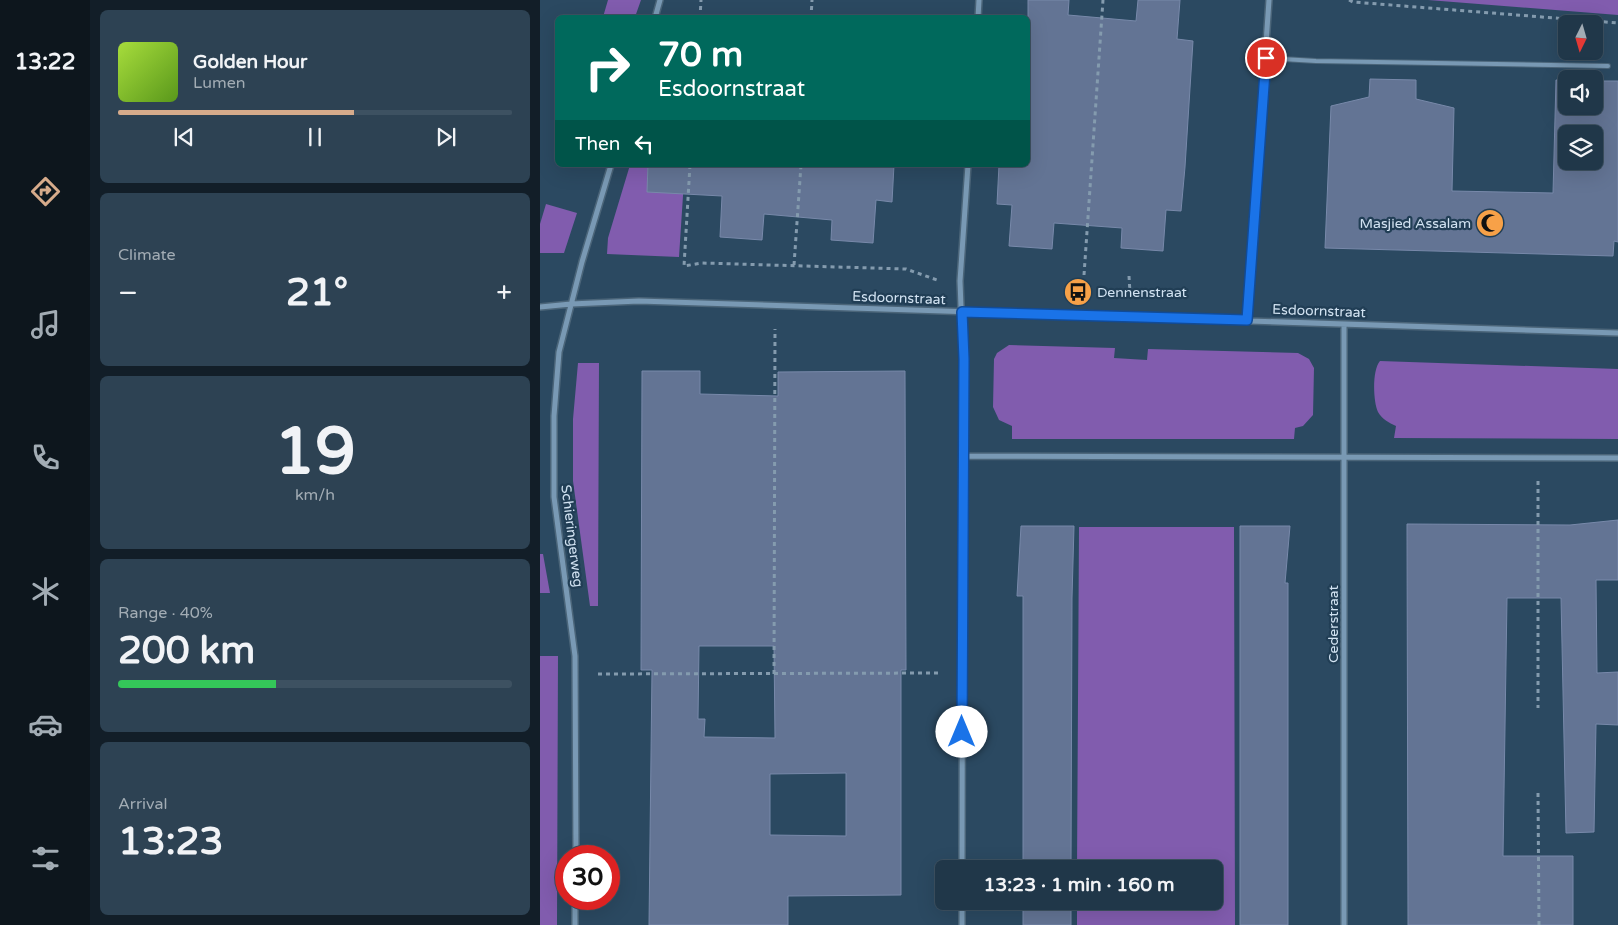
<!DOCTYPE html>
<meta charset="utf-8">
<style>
:root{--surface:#203749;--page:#2d4253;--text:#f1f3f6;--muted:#a2acb4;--line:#3d5161;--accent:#d6ab8b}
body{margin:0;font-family:"Varela Round",sans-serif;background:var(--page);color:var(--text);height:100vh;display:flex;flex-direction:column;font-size:19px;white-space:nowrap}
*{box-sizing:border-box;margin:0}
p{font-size:16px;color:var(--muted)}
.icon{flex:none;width:28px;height:28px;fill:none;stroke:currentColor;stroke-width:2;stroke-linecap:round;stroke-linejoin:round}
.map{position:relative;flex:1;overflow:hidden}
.details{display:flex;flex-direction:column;gap:10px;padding:10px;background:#121e28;width:450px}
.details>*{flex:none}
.hud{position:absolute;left:15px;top:15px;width:475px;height:152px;border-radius:8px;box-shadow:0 5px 20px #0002,0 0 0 1px var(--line);background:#00695c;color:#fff;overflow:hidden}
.needle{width:32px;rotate:185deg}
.buttons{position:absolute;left:1018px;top:15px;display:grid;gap:10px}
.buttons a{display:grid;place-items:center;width:45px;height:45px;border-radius:8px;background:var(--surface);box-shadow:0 5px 20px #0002,0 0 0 1px var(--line);font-size:25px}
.speed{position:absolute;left:15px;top:845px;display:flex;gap:10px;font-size:25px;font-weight:700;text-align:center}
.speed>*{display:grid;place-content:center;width:65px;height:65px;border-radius:50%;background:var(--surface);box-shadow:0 5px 20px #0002,0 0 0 1px var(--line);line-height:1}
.speed .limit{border:8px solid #d22;background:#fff;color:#111}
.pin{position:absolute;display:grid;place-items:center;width:42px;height:42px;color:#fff;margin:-21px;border:2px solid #fff;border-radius:50%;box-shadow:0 1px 5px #0007}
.me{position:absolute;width:55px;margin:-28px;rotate:0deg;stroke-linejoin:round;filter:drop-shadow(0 0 4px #0008)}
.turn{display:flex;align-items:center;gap:18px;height:105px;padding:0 20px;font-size:22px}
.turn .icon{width:65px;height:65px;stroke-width:2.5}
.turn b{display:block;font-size:35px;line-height:42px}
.then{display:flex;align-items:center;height:48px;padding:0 20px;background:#0003;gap:10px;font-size:19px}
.big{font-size:38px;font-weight:800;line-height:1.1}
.details .card{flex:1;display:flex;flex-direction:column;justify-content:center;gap:8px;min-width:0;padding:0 18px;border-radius:8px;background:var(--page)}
.details .dial{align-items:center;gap:0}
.dial b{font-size:65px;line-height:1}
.song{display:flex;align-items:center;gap:15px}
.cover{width:60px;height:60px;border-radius:8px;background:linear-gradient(135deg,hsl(80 70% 55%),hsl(90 70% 35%))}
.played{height:5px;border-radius:2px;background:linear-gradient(90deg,var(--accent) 60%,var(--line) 60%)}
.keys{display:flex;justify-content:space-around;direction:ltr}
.heat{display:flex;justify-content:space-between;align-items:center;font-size:28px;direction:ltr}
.charge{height:8px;border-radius:4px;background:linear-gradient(90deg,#34c759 40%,var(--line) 0)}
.trip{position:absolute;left:395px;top:860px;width:288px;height:50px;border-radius:8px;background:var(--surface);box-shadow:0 5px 20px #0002,0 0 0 1px var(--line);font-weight:800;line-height:50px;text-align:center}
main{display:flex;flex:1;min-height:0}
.tabs{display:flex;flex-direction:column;width:90px;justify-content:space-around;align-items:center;background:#0d161d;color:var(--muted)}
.tabs .icon{width:35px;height:35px}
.tabs .on{color:var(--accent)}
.tabs b{font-size:22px;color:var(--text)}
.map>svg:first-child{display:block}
.green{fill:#815cae}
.building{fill:#637494;stroke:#7889aa;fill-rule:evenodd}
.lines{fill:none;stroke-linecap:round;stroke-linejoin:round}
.service-casing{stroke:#4b6579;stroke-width:6}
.minor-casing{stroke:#4b6579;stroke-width:8}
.path{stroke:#849bae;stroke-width:3;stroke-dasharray:4 4;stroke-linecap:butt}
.service{stroke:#7999b4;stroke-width:4}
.minor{stroke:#7999b4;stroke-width:5}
.route-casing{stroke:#114b97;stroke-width:12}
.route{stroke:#1a73e8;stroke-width:9}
.labels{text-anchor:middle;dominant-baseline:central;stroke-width:4.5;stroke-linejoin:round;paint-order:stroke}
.poi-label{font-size:14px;fill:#d2e3f2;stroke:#213e55;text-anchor:end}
.street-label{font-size:14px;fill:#d2e3f2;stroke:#213e55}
</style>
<main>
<nav class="tabs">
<b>13:22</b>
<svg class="icon on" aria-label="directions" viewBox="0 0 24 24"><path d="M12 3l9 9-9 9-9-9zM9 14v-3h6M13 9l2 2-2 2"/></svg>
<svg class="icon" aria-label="music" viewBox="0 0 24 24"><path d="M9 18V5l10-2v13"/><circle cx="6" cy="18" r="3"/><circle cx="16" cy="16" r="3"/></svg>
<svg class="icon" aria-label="phone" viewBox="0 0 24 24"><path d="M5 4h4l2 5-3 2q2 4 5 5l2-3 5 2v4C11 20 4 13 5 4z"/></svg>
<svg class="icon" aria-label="climate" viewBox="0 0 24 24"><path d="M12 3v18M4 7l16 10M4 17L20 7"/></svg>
<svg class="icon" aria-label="car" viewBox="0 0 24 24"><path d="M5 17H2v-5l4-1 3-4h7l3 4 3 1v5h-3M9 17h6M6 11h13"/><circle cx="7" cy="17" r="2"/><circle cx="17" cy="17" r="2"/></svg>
<svg class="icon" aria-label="filters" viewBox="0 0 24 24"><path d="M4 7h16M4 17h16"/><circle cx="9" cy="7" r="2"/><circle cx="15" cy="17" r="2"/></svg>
</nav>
<section class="details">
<div class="card">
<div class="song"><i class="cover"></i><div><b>Golden Hour</b><p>Lumen</p></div></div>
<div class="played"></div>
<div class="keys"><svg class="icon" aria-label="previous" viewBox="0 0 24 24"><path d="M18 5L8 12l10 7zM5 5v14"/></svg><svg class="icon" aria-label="pause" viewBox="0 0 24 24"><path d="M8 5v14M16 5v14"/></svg><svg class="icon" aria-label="next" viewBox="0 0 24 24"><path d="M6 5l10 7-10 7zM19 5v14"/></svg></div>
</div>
<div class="card"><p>Climate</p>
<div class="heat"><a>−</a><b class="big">21°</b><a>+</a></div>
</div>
<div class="card dial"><b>19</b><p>km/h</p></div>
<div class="card"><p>Range · 40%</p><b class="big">200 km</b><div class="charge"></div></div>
<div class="card"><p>Arrival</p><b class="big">13:23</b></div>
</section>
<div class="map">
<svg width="1078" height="925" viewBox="0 0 1078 925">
<rect width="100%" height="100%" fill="#2b4961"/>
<path class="green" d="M68,0h33l-6,17h-32z
M888,0h190v15z
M90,165h55l-6,92 -72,-3 1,-16z
M6,204l31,9 -13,40h-24v-29z
M469,345l106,3 -1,10 33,2 1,-11 150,4 11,6 5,9 -1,47 -10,11 -8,2 -1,11h-282v-13l-13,-6 -6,-13 1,-48 3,-6z
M840,361l238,8v70l-224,-1 2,-12c-7,-3 -14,-7 -18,-14 -5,-11 -6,-42 2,-51z
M38,363h21l-1,243h-8l-17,-125v-62z
M539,527h155l1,398h-158v-24h137v-32h-137z
M0,554h3l7,39h-10z
M0,656h18l-1,269h-17z"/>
<path class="building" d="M488,0h41l-1,15 68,6 2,-21h42l-3,39 16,2 -8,126 -4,44 -15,-1 -3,41 -42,-3 1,-20 -68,-5 -2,26 -43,-3 3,-41 -15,-1 2,-39h29z
M830,79l46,1v19l38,9 -2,83 101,2 3,-113h10v26h28v-25h24v161l-4,-1 -1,15 -288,-8 6,-142 38,-9zM1026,134h28v27h-28z
M108,165h246l-2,37 -16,-2 -3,43 -42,-3 1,-20 -68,-6 -2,26 -42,-3 2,-41 -75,-4z
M102,371h58v23l78,2v-24l127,-1 1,299h-5v225l-113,1v29h-139l3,-255h-11zM159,646h75l1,92 -71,-1 1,-18h-7zM306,773v63l-76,-1v-61z
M1078,520v60h-22l1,93 21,-1v53l-22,-1 -2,108 -28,1 -5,-235h-54l-4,258h70v69h-165l-1,-401 163,1z
M481,526h53l-2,72 -1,271h-48v-273h-6z
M700,526h50l-5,57h3v342h-48z
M483,901h48v24h-48z"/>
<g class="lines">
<defs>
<path id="service" d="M726,58l50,3 292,5"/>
<path id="minor" d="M115,18l5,-18
M438,18l1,-18
M0,307l31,-3 68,-3 979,32
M707,320l22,-320
M804,324v601
M422,456l656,2
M36,856l-1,-200 -21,-159v-81l5,-64 23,-90 29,-97
M422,869l1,-510 -3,-78 8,-116
M422,901v24
M35,925v-26"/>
</defs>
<use href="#service" class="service-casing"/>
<use href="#minor" class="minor-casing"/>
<path class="path" d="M809,0l4,2 265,21
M160,18l1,-18
M271,18l1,-18
M150,165l-6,101 18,-3 204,6 31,11
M254,265l7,-100
M544,275l19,-275
M589,276l1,17
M998,481v227
M58,674l341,-1
M234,674l1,-345
M998,793l1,132"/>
<use href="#service" class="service"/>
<use href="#minor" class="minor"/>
</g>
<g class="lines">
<defs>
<path id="route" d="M422,732l2,-373 -2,-47 285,8 19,-262"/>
</defs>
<use href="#route" class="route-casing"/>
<use href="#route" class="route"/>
</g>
<defs>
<symbol id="mosque-disc" viewBox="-11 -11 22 22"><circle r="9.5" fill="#f7a148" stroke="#213e55"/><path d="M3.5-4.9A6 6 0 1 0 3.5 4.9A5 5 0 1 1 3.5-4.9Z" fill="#111"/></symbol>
<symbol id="bus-disc" viewBox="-11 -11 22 22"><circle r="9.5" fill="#f7a148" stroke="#213e55"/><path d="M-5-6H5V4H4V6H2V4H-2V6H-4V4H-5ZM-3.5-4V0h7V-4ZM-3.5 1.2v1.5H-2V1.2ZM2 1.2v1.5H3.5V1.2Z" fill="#111"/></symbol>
</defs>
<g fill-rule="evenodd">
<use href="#mosque-disc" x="934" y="207" width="32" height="32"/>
<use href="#bus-disc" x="522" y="276" width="32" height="32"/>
</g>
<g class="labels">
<g class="poi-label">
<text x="931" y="223">Masjied Assalam</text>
<text x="557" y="292" text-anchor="start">Dennenstraat</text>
</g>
<g class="street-label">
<text transform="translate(359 298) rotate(2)">Esdoornstraat</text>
<text transform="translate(779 311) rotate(2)">Esdoornstraat</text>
<text transform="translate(32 536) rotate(83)">Schieringerweg</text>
<text transform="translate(793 624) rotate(-90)">Cederstraat</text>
</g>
</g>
</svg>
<div class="buttons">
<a><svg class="needle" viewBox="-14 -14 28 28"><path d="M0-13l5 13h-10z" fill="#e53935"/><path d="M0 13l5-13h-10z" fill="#a2acb4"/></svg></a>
<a><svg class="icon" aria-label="sound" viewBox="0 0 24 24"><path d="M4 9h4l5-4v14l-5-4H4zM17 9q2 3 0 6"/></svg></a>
<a><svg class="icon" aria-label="layers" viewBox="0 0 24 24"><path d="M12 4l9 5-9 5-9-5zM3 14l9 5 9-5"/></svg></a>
</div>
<div class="speed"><div class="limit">30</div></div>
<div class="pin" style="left:726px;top:58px;background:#d93025"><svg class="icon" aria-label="arrive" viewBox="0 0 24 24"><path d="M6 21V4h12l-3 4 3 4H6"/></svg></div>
<svg class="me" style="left:422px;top:732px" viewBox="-20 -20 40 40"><circle r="19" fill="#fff"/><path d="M0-13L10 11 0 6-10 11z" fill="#1a73e8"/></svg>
<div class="trip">13:23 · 1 min · 160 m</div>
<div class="hud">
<div class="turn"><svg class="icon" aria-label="right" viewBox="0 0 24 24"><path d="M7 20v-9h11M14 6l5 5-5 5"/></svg><div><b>70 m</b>Esdoornstraat</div></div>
<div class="then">Then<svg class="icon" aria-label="left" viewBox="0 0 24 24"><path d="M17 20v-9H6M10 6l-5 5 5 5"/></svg></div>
</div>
</div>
</main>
